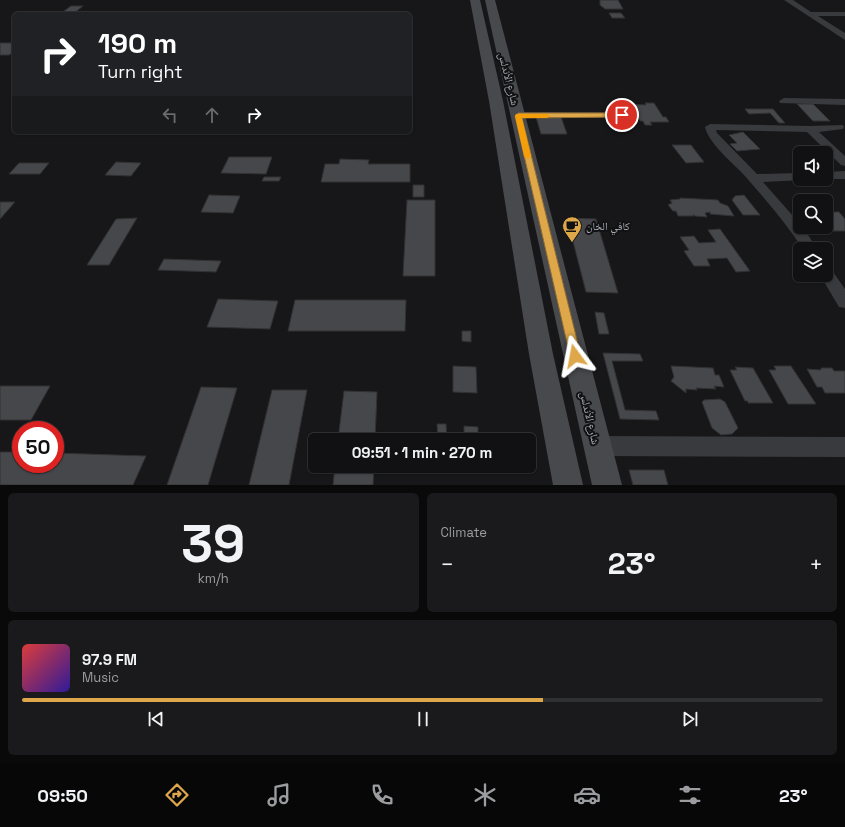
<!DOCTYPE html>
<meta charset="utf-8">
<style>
:root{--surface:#111113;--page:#1a1a1c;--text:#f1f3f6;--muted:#9c9da0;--line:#303133;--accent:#dea74a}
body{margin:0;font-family:"Space Grotesk","Noto Naskh Arabic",sans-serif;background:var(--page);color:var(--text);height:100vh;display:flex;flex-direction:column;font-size:15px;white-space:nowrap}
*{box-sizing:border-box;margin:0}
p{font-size:13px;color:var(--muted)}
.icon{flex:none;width:22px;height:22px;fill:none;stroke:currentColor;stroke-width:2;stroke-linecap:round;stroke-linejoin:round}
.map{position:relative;height:485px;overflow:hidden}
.sheet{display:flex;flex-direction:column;gap:8px;padding:8px;background:#09090a;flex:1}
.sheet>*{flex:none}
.top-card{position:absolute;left:12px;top:12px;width:400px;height:122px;border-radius:6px;box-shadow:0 1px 3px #0004,0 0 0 1px var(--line);background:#202124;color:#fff;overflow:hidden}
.controls{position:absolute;left:793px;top:146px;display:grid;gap:8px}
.controls a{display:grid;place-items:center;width:40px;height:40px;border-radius:6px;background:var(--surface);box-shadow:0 1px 3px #0004,0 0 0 1px var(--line);font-size:20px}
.speed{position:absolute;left:12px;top:421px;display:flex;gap:8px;font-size:20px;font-weight:700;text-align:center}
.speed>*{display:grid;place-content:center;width:52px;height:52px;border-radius:50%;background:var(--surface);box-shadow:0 1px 3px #0004,0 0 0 1px var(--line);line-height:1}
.speed .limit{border:6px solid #d22;background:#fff;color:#111}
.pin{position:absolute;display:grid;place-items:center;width:34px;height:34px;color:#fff;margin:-17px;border:2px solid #fff;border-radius:50%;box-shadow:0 1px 4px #0007}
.me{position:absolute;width:44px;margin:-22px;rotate:347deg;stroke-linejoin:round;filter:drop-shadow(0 0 3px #0008)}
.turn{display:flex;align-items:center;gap:14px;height:84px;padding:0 20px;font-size:18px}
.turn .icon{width:52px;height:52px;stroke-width:2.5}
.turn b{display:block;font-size:28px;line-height:34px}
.lanes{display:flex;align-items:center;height:38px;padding:0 20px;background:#0003;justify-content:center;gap:20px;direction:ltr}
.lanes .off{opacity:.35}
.big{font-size:30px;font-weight:800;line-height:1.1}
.sheet .card{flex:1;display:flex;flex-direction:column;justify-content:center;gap:6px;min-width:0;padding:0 14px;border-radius:6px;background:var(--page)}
.sheet .dial{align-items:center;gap:0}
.dial b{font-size:52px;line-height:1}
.song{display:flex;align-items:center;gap:12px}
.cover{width:48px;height:48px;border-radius:6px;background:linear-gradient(135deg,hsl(0 70% 55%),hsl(250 70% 35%))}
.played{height:4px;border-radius:2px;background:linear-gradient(90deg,var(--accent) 65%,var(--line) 65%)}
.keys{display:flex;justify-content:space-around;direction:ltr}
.heat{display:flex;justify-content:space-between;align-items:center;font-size:22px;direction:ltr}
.sheet .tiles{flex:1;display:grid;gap:8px;grid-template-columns:1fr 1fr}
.card:last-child{grid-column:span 2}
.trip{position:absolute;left:308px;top:433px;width:228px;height:40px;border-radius:6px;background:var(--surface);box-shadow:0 1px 3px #0004,0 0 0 1px var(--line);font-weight:800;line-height:40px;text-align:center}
.menu{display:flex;height:64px;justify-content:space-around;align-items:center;background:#070708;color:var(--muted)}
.menu .icon{width:28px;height:28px}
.menu .active{color:var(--accent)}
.menu b{font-size:18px;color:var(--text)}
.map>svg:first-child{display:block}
.building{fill:#46474b;stroke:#323235}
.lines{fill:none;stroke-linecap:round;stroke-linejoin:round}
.street{fill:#393a3e;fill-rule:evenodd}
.secondary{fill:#47494d;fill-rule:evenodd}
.route{fill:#dea74a;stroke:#906d30}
.slow{fill:#f59e0b}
.labels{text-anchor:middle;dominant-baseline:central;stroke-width:4;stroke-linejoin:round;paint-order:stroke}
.street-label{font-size:11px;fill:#abafb7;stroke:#121214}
.poi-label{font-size:11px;fill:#abafb7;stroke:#121214;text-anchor:start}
</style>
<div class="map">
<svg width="845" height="485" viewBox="0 0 845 485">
<rect width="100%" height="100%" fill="#171719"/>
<path class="building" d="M600,0h18l5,9h-18l-5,-4z
M71,6h12l-10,8h-13z
M609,13h12l4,5h-13z
M0,43h14v9l-5,3h-9z
M645,103h9l9,14h3l3,5h-19l2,3h-7l-2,-4h-3l-5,-9h-4l-4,-6h1l-1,-2 19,1z
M797,104h16l17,17h-17z
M745,109h28l12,14h-6l-9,-10 -21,1z
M536,117h25l6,17h-26z
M743,132l17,17 -23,2 -7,-7 7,-1 -8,-8z
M672,145h19l13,17 -18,1z
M229,157h43l-6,17 -45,-1z
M340,159l29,1 -1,4h42v18h-89l4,-18h14z
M116,162l25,1 -10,13 -26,-1z
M19,163h30l-9,11h-31z
M264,177h17l-2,4h-17z
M413,185h11v12h-11z
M209,195l31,1 -7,17 -32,-1z
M744,195l16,20h-17l-11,-15 3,-4z
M680,198l38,2 2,3 8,3 6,10 -24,-2v-2l-5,1 2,4 -12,-1 -2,-2 1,2h-16l-2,-5h-3l-5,-6 4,-2 -2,-3 10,-1z
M407,200h28v76h-32z
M0,202h15l-15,17z
M826,212h13l6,7v12h-26l-4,-4 13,-1 -2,-3z
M137,218l-28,47h-22l29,-46z
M567,218l29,1 22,74 -32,-1z
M720,229l30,42 -14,1 -9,-14 -20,1 3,7h-16l-10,-15 5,-1 -9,-13 14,-1 5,7 17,-1 -8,-12z
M164,259l57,2 -5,11 -58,-2z
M218,299l60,2 -8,28 -63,-2z
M295,300h111l-1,31h-117z
M595,312l9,1 5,21h-10z
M462,331h9v11l-9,-1z
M603,353l37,1 3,7h-31l13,49 31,1 3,9 -39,-1z
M453,366l23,1 1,26 -24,-1z
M671,366l42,2 2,7h4l5,12 -10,-1 2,3 -20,-1 1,2 -11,-1v4l-15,-12 3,-4z
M774,366h17l25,38h-28l-19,-34h7z
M735,367l18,1 20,35h-25v-2h-3l-15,-31h7z
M821,368h11l2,3h11v22h-20l-3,-6h-5l-10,-18 14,1z
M0,386h50l-19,34h-31z
M201,387l36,1 -29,97h-41z
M272,390h35l-18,95h-40z
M344,391l33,1 -2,48h-37z
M720,399l5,3 13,26 -6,6 -11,1 -9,-7 -10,-26 2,-2z
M437,424h9l1,16h-9z
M464,426l14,1v13h-14z
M0,452h21v12h34v-11l91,3 -13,29h-133z
M335,466h39l-1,19h-40z
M629,470h35l4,15h-35z"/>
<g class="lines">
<path class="street" d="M784,0h9l18,12h34v4h-27l27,17v7z
M784,98l61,1v6l-65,-2 -1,-2z
M518,112h104l5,3 -5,3 -108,-1 -1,-2 1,-2z
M710,124l100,2 33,-1 1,2 -1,2 -24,3 26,24v10l-4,-1 -34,-33 -91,-2 1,3 40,41 43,-1v6l4,1 -41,2 37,42v3h3l14,22h-14c-17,-26 -38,-50 -58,-73 -12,-13 -36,-32 -40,-49z
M845,171v8h-22h3v-7z
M826,267l5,2 14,20v19l-6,-1 -19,-32h6z
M597,436l248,1v20l-248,-1 -7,-3 -3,-7 3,-7z"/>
<path class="secondary" d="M470,0h10l23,101 50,253 30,131h-30l-24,-131 -40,-253z
M485,0h10l127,485h-30z"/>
</g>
<path class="route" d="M518,113h104l3,2 -3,2 -100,1 59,238 -2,3 -4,2 -4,-2 -1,-3 -55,-240z"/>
<path class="slow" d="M516,114h31l3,2 -3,2h-25l9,38 -1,2h-5l-1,-2 -9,-40z"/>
<defs>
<symbol id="cafe-pin" viewBox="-11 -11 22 30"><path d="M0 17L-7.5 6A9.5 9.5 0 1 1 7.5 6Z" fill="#dea74a" stroke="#121214"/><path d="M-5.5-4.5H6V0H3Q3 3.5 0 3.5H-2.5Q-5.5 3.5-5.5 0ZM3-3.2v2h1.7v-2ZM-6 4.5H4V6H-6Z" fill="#111"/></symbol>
</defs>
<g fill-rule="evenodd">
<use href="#cafe-pin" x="561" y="215" width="22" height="30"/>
</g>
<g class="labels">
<g class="street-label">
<text transform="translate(509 79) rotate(76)">شارع الأندلس</text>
<text transform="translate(590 418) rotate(77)">شارع الأندلس</text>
</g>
<g class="poi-label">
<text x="586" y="226">كافي الخان</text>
</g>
</g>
</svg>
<div class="controls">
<a><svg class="icon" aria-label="sound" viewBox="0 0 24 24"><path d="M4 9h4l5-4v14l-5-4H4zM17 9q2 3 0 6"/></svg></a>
<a><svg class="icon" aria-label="search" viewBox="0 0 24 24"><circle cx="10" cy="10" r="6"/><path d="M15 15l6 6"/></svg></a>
<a><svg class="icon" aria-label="layers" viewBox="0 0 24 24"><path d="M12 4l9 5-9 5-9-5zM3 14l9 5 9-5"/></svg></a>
</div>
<div class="speed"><div class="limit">50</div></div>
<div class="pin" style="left:622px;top:115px;background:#d93025"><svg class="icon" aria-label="arrive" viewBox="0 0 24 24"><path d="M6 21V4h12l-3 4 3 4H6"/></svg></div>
<svg class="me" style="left:575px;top:356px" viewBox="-20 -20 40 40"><path d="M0-17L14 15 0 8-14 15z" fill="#dea74a" stroke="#fff" stroke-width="4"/></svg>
<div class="trip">09:51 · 1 min · 270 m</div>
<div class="top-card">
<div class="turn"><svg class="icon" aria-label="right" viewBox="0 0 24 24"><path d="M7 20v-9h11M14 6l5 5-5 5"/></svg><div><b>190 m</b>Turn right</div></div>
<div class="lanes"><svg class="icon off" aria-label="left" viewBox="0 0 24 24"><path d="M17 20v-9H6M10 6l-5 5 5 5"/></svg><svg class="icon off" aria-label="ahead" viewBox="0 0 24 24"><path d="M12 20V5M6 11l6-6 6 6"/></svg><svg class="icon" aria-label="right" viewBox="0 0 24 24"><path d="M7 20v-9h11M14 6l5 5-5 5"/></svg></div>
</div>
</div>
<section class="sheet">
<div class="tiles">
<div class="card dial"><b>39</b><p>km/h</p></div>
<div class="card"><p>Climate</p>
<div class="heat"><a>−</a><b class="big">23°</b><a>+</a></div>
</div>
<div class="card">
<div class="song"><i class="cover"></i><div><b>97.9 FM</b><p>Music</p></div></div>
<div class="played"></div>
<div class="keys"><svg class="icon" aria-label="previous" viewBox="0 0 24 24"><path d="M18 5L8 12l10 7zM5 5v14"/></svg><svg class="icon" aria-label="pause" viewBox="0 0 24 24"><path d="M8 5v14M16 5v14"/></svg><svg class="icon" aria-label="next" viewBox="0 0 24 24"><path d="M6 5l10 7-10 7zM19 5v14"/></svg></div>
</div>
</div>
</section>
<nav class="menu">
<b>09:50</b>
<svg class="icon active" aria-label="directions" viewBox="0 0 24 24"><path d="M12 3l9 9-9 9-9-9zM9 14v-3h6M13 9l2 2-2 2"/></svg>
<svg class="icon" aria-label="music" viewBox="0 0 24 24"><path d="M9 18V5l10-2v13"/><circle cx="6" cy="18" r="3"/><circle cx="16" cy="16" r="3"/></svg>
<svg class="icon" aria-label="phone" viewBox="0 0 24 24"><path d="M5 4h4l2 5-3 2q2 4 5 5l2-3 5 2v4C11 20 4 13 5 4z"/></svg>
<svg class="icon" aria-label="climate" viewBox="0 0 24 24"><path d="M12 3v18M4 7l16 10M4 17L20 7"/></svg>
<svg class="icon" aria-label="car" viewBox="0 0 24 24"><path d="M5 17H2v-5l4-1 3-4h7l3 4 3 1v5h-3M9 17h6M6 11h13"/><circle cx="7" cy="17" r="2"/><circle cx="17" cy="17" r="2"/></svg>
<svg class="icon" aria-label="filters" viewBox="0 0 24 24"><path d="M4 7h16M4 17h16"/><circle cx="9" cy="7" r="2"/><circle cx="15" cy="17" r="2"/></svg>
<b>23°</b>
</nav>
